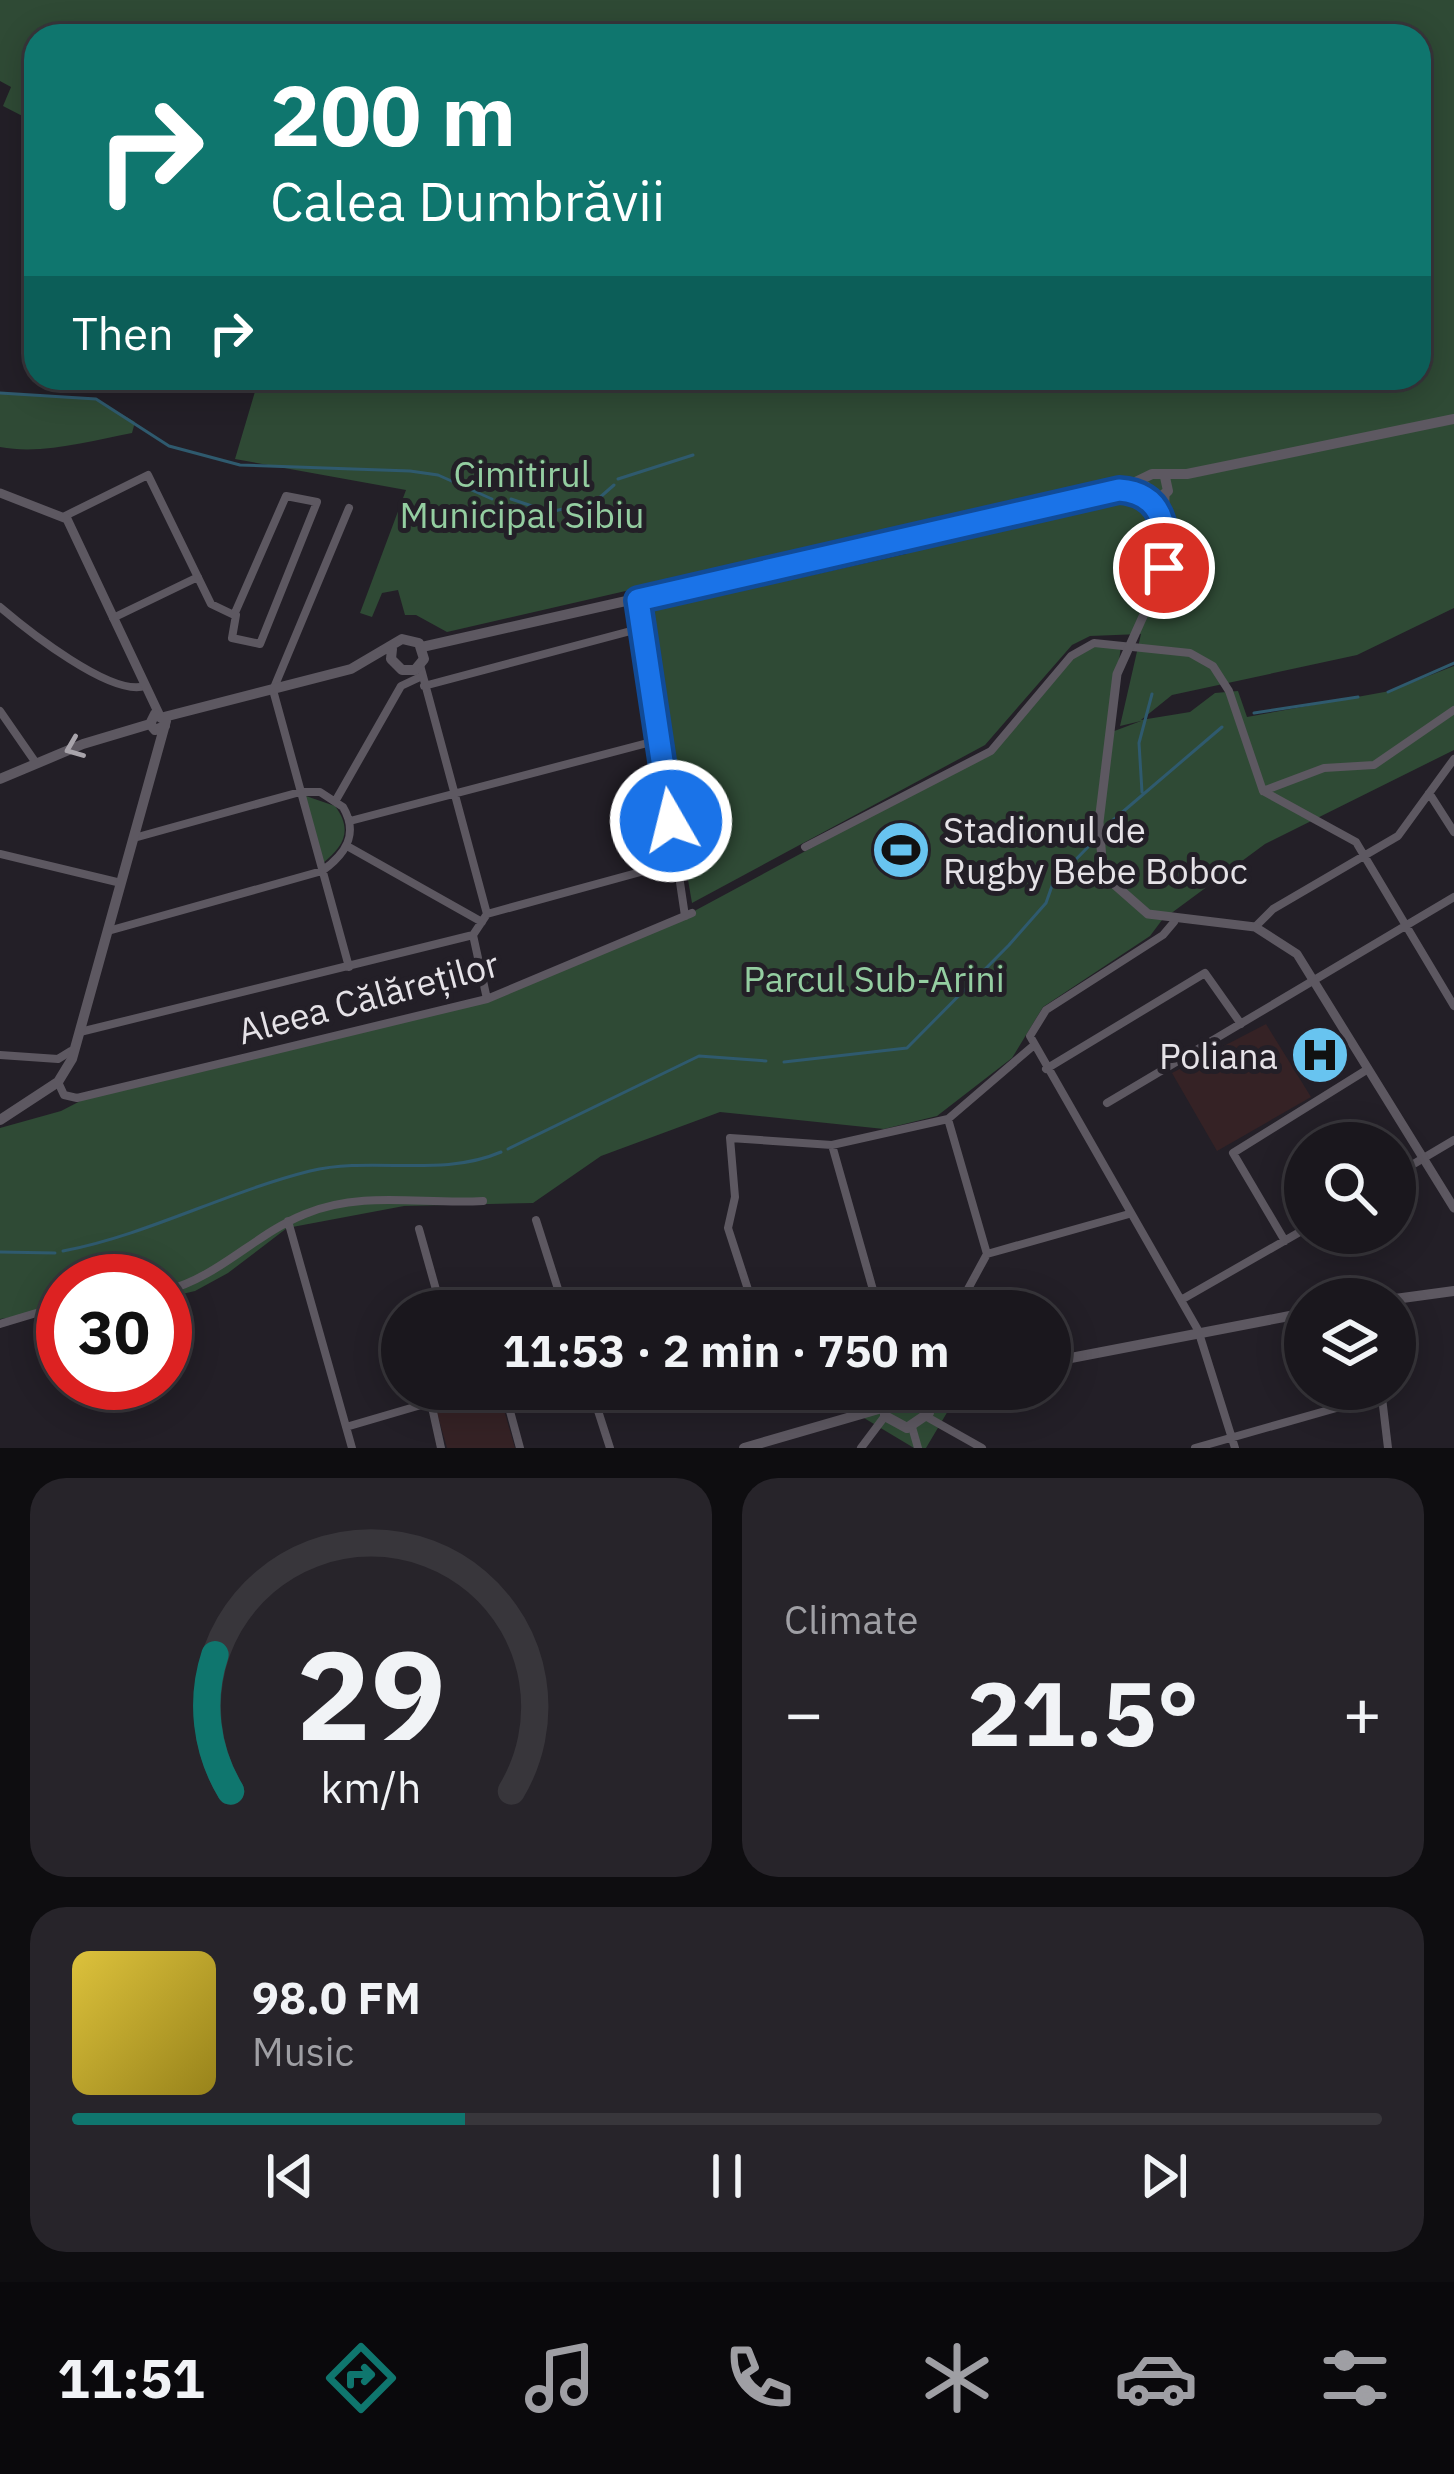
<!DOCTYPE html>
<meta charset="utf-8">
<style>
:root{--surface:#1a171d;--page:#27242a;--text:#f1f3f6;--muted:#9f9fa4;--line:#38363b;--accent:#0f766e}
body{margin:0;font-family:"IBM Plex Sans",sans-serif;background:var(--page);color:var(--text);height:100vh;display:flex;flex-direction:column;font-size:45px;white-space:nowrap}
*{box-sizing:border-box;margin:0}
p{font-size:39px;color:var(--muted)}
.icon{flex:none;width:66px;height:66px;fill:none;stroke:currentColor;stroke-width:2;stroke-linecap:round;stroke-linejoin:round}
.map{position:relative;height:1448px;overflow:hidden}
.panel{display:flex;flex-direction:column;gap:30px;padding:30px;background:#0e0d10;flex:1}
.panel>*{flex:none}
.top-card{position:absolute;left:24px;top:24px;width:1407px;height:366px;border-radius:36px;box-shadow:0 6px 30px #0003,0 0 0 3px var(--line);background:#0f766e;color:#fff;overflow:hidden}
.tools{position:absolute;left:1284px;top:1122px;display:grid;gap:24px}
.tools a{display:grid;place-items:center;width:132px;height:132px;border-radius:50%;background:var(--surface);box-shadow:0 6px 30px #0003,0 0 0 3px var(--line);font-size:60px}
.speed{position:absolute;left:36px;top:1254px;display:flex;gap:24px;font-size:60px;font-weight:700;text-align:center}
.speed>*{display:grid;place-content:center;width:156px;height:156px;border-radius:50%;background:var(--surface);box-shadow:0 6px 30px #0003,0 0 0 3px var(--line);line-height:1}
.speed .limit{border:18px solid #d22;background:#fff;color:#111}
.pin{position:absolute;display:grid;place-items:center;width:102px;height:102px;color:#fff;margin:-51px;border:6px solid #fff;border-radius:50%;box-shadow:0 3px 12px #0007}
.me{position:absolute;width:132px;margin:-66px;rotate:352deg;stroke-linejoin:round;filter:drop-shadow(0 0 9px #0008)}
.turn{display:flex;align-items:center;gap:42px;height:252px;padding:0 48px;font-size:54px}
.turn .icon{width:156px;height:156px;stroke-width:2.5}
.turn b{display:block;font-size:84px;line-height:102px}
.then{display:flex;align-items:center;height:114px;padding:0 48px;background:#0003;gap:24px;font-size:45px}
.big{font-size:90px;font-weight:700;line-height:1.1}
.panel .widget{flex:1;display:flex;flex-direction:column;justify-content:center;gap:18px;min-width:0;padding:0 42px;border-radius:36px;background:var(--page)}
.panel .dial{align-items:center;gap:0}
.dial svg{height:312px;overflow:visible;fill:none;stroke:var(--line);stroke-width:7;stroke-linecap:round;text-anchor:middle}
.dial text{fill:var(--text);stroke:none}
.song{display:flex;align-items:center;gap:36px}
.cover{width:144px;height:144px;border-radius:18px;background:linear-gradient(135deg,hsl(50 70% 55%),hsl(50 70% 35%))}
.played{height:12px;border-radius:6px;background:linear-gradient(90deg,var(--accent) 30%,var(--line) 30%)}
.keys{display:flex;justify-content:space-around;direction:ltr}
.heat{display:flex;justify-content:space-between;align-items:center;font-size:66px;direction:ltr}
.panel .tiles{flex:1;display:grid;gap:30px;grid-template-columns:1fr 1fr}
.widget:last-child{grid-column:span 2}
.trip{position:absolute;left:381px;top:1290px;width:690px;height:120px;border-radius:60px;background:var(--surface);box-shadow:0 6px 30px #0003,0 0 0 3px var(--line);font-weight:700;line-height:120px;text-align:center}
.tabs{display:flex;height:192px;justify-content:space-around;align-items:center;background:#0a090c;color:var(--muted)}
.tabs .icon{width:84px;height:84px}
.tabs .selected{color:var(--accent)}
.tabs b{font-size:54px;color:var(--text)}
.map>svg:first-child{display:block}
.education{fill:#352225}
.green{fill:#2f4a35}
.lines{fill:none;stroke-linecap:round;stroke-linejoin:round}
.stream{stroke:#2f5a6e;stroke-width:3}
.minor{stroke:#5d5861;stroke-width:8}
.tertiary{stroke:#5d5861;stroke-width:9}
.secondary{stroke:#5d5861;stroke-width:10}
.oneway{stroke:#a8a4ab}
.route-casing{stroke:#114b97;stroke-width:30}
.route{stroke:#1a73e8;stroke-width:21}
.labels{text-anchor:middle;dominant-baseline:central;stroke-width:10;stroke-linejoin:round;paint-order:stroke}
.park-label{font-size:36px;fill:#94cea1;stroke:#231f27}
.poi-label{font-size:36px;fill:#e5e2e7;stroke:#231f27;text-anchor:start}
.street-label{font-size:36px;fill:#e5e2e7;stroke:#231f27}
</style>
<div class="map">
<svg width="1454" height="1448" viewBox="0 0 1454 1448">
<rect width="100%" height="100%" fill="#231f27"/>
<path class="education" d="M1266,1024l45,73 -94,54 -45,-78z
M498,1389l17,59h-68l-12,-42z"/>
<path class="green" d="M0,0h1454v608l-97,47 -185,40 -31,25 49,-8 25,-19 23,-2 9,26 143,-26 64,-25v84l-189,94 -103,76 -12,16 -107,71 -31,51 -75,58 -53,13 -164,-17 -119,44 -68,47 -129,3 -117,22 -59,45 -33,18 -30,7v-17h-102v28l-63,10v-191l61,-17 31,-16 395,-96 198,-83 306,-165 76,-91 20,-15 34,1 -12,87 32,-12 -21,5 21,-92 -51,2 -18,9 -87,100 -293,158 -50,-290 264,-59 -6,-26 -453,104 -31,-17h-11l-7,-25 -16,3 -10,24 -12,-4 46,-123 -171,-31 24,-81h1160v-342h-1383v87l-33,-17 8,-19 -11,-6z
M0,393l96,6 39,23 -3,11c-42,8 -90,22 -132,14z
M303,795l32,11c18,24 9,40 -12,57z
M868,1389h93l-35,59h-12l-60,-36z"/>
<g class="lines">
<path class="stream" d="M0,393l96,6 73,47 71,19 170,6 28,4 54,24
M618,479l75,-24
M511,499l39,13 30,-7
M590,506l24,-21
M1388,692l66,-29
M1254,713l104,-16
M1142,792l-3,-49 13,-49
M1112,821l110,-94
M784,1062l123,-14 102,-103 37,-42 7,-20 35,-36
M508,1149l191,-93 67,5
M63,1251c84,-16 163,-59 247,-80 63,-15 131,7 191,-19
M0,1252l55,1"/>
<path class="minor" d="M349,508l-76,182 76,277
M65,516l83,-41 63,129 23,11 52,-119 31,6 -57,142 -28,-6 4,-23
M638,600l47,316
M0,607c27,23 111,90 145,79
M113,618l85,-41
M420,665l67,249 -14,21 14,64
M424,686l218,-58
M0,711l36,52
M1263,791l61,-23 50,-3 80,-55
M1429,793l25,39
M336,800l65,-114 17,-8
M350,821l309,-81
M347,846l135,76
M805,847l186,-96 80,-95 23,-13 96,10 23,13 16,25 34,100 93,51 98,164
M0,854l121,29
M487,914l190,-52
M1174,922l-11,13 -117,75 -16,26 168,294 37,118
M1255,927l18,-18 125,-73 56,-77
M108,931l214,-60c24,-17 37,-37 21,-64l-23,-15h-20l-166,46
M80,1032l393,-97
M0,1055l58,4 13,-8
M1046,1069l159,-96 36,51
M58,1082l6,13 13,3 410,-99 205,-86
M1107,1103l347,-206
M948,1119l39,135
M832,1145l47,166
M1395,1175l59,-35
M536,1220l29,91
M288,1221l64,227
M419,1229l23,82
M1285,1241l-52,-88 135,-84
M165,1291c54,-14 90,-57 140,-77 58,-24 118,-9 178,-13
M1181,1300l124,-71
M755,1311l-27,-83 7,-31 -5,-59 102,7 116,-26 85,-73
M956,1311l31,-57 142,-40
M0,1324l63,-19
M428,1389l13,59
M504,1389l16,59
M591,1389l19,59
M1381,1389l7,59
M927,1417l55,31
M346,1427l82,-24
M912,1427l6,21
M861,1448l24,-32
M1195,1448l187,-53"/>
<path class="tertiary" d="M0,493l67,26 92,195
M1165,495l-2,77 -46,102 -18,148 3,37 13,26 33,29 107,13 42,27 157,254"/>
<path class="secondary" d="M1144,482l3,12 12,4 9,-7 -3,-14
M422,647l697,-157 33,-16h35l267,-55
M164,717l187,-48 51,-30 17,4 5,16 -9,11h-13l-11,-11 1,-10
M0,779l83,-35 67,-20 5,6 10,-4
M0,1120l58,-38 14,-23 94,-338 -11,-7 -5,10
M1395,1299l59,-8
M1050,1362l255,-49
M885,1389v27l22,12 22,-15 -2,-24
M930,1396l24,-7
M744,1448l138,-40"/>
</g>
<defs><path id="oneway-chevron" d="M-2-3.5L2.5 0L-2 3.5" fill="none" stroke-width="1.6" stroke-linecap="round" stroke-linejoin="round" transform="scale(3)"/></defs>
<use class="oneway" href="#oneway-chevron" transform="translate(74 748) rotate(158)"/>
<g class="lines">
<defs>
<path id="route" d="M671,821l-33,-221 481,-110c44,3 49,37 45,78"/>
</defs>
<use href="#route" class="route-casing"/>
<use href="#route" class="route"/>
</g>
<defs>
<symbol id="stadium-disc" viewBox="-11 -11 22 22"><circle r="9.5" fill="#68c4f0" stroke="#231f27"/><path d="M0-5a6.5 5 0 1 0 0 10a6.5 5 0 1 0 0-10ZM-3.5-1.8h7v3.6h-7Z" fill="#111"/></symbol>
<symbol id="hospital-disc" viewBox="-11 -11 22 22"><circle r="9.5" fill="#68c4f0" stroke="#231f27"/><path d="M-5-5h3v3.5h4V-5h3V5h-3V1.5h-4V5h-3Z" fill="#111"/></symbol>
</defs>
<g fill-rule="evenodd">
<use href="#stadium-disc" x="868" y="817" width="66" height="66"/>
<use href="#hospital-disc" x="1287" y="1022" width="66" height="66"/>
</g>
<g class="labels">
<g class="park-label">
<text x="522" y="473">Cimitirul<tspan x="522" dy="41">Municipal Sibiu</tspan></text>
<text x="874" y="978">Parcul Sub-Arini</text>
</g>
<g class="poi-label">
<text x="943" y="829">Stadionul de<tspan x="943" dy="41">Rugby Bebe Boboc</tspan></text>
<text x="1278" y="1055" text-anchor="end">Poliana</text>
</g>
<g class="street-label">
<text transform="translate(368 997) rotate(-15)">Aleea Călăreților</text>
</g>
</g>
</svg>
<div class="tools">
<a><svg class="icon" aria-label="search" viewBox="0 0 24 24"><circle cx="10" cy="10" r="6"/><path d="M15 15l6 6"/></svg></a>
<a><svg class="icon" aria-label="layers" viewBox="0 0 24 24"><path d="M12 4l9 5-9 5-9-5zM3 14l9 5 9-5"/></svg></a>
</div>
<div class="speed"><div class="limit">30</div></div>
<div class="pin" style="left:1164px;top:568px;background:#d93025"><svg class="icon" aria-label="arrive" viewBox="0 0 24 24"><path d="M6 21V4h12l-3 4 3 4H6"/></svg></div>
<svg class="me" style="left:671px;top:821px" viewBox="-20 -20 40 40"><circle r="17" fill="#1a73e8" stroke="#fff" stroke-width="3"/><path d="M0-11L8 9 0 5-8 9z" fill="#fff"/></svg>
<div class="trip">11:53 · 2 min · 750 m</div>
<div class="top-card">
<div class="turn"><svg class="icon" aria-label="right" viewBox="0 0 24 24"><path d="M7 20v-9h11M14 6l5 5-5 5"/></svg><div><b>200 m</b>Calea Dumbrăvii</div></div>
<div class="then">Then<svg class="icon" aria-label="right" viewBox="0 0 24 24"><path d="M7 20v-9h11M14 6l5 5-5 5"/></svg></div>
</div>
</div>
<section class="panel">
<div class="tiles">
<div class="widget dial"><svg viewBox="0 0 100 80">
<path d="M14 69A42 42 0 1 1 86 69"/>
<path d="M14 69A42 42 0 0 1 10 34" stroke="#0f766e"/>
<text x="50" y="56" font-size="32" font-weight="700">29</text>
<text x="50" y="72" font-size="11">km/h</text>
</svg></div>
<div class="widget"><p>Climate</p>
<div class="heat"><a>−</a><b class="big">21.5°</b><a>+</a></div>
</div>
<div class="widget">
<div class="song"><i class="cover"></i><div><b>98.0 FM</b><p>Music</p></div></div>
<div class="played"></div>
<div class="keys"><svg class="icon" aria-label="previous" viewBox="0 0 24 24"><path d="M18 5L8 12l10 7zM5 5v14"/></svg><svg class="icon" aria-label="pause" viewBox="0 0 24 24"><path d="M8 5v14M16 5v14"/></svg><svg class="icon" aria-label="next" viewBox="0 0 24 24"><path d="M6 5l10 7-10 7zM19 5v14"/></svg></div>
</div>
</div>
</section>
<nav class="tabs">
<b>11:51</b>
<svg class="icon selected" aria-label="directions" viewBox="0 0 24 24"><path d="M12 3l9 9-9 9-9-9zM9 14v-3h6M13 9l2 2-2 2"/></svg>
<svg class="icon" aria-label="music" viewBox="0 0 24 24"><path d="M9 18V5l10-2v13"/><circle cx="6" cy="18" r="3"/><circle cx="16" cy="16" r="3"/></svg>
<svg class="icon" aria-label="phone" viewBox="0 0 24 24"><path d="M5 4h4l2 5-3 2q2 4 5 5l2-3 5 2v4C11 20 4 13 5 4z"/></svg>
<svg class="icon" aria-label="climate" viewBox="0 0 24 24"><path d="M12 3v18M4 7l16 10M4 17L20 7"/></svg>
<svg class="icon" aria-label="car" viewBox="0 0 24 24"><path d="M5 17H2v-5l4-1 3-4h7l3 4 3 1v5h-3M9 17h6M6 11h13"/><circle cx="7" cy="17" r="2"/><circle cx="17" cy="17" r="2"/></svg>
<svg class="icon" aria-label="filters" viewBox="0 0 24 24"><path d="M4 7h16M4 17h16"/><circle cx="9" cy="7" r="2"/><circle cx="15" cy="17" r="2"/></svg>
</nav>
